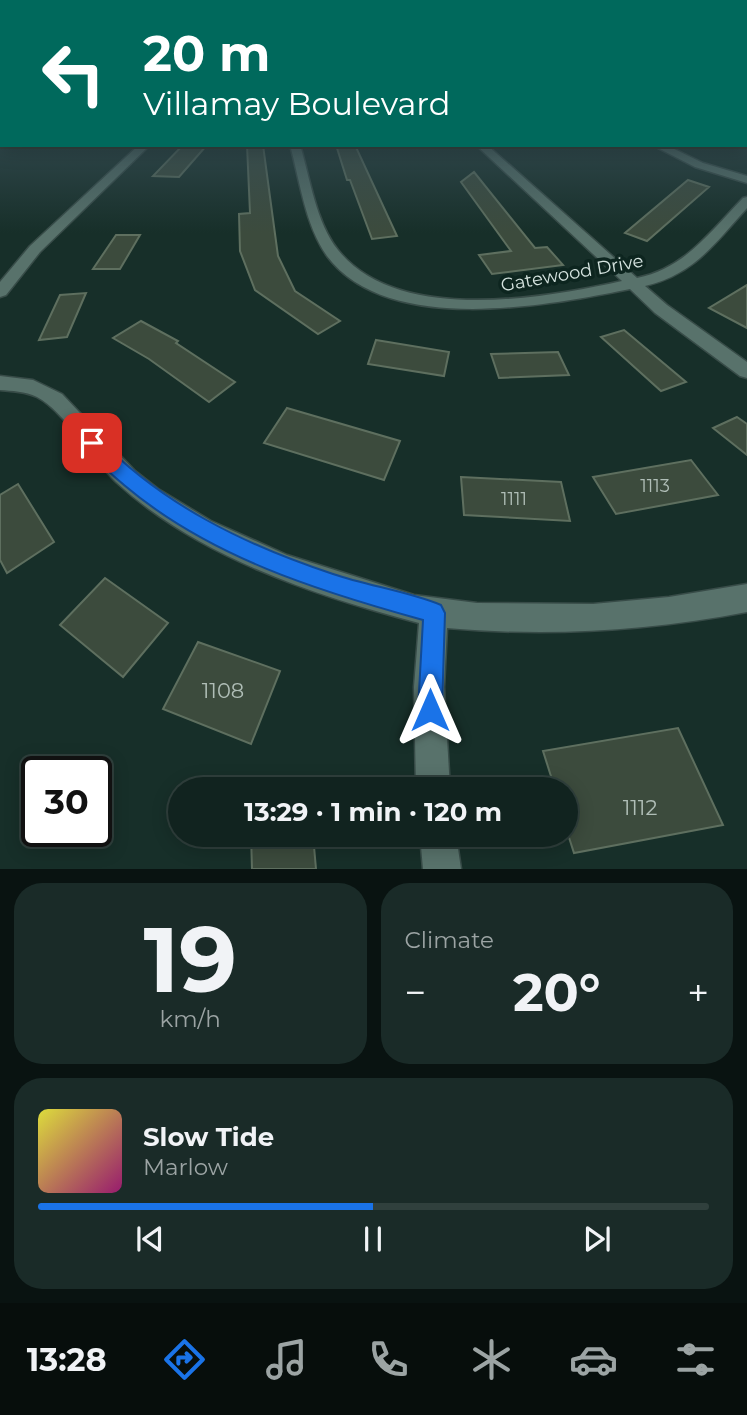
<!DOCTYPE html>
<meta charset="utf-8">
<style>
:root{--surface:#11231f;--page:#1a2b28;--text:#f1f3f6;--muted:#9ca4a4;--line:#30403d;--accent:#1a73e8}
body{margin:0;font-family:Montserrat,sans-serif;background:var(--page);color:var(--text);height:100vh;display:flex;flex-direction:column;font-size:26px;white-space:nowrap}
*{box-sizing:border-box;margin:0}
p{font-size:23px;color:var(--muted)}
.icon{flex:none;width:38px;height:38px;fill:none;stroke:currentColor;stroke-width:2;stroke-linecap:round;stroke-linejoin:round}
.map{position:relative;height:869px;overflow:hidden}
.sheet{display:flex;flex-direction:column;gap:14px;padding:14px;background:#091311;flex:1}
.sheet>*{flex:none}
.hud{position:absolute;left:0px;top:0px;width:747px;height:147px;box-shadow:0 4px 18px #0003,0 0 0 2px var(--line);background:#00695c;color:#fff;overflow:hidden}
.speed{position:absolute;left:21px;top:756px;display:flex;gap:14px;font-size:35px;font-weight:700;text-align:center}
.speed>*{display:grid;place-content:center;width:91px;height:91px;border-radius:50%;background:var(--surface);box-shadow:0 4px 18px #0003,0 0 0 2px var(--line);line-height:1}
.speed .limit{border:4px solid #111;border-radius:10px;background:#fff;color:#111}
.pin{position:absolute;display:grid;place-items:center;width:60px;height:60px;color:#fff;margin:-30px;border-radius:14px;box-shadow:0 4px 10px #0006}
.me{position:absolute;width:77px;margin:-38px;rotate:0deg;stroke-linejoin:round;filter:drop-shadow(0 0 5px #0008)}
.turn{display:flex;align-items:center;gap:24px;height:147px;padding:0 28px;font-size:32px}
.turn .icon{width:91px;height:91px;stroke-width:2.5}
.turn b{display:block;font-size:49px;line-height:60px}
.big{font-size:52px;font-weight:700;line-height:1.1}
.sheet .card{flex:1;display:flex;flex-direction:column;justify-content:center;gap:10px;min-width:0;padding:0 24px;border-radius:28px;background:var(--page)}
.sheet .dial{align-items:center;gap:0}
.dial b{font-size:91px;line-height:1}
.song{display:flex;align-items:center;gap:21px}
.cover{width:84px;height:84px;border-radius:10px;background:linear-gradient(135deg,hsl(60 70% 55%),hsl(320 70% 35%))}
.played{height:7px;border-radius:4px;background:linear-gradient(90deg,var(--accent) 50%,var(--line) 50%)}
.keys{display:flex;justify-content:space-around;direction:ltr}
.heat{display:flex;justify-content:space-between;align-items:center;font-size:38px;direction:ltr}
.sheet .tiles{flex:1;display:grid;gap:14px;grid-template-columns:1fr 1fr}
.card:last-child{grid-column:span 2}
.trip{position:absolute;left:168px;top:777px;width:410px;height:70px;border-radius:35px;background:var(--surface);box-shadow:0 4px 18px #0003,0 0 0 2px var(--line);font-weight:700;line-height:70px;text-align:center}
.tab-bar{display:flex;height:112px;justify-content:space-around;align-items:center;background:#070e0c;color:var(--muted)}
.tab-bar .icon{width:49px;height:49px}
.tab-bar .selected{color:var(--accent)}
.tab-bar b{font-size:32px;color:var(--text)}
.map>svg:first-child{display:block}
.building{fill:#3c4b3d;stroke:#5e6f5f;stroke-width:2}
.lines{fill:none;stroke-linecap:round;stroke-linejoin:round}
.street-casing{stroke:#384c48;stroke-width:3}
.primary-casing{stroke:#384c48;stroke-width:4}
.street{fill:#58726b;fill-rule:evenodd}
.primary{fill:#2f878d;fill-rule:evenodd}
.route{fill:#1a73e8;stroke:#114b97;stroke-width:2}
.labels{text-anchor:middle;dominant-baseline:central;stroke-width:7;stroke-linejoin:round;paint-order:stroke}
.far-street-label{font-size:18px;fill:#d6e4e0;stroke:#0d251f}
.number-label{font-size:18px;fill:#b0beb7}
.near-number-label{font-size:21px;fill:#b0beb7}
</style>
<div class="map">
<svg width="747" height="869" viewBox="0 0 747 869">
<rect width="100%" height="100%" fill="#172f29"/>
<path class="building" d="M183,145h24l-28,32 -26,-1z
M247,145h16l15,111 17,35 45,30 -22,13 -63,-44 -15,-39 -1,-37 11,-1z
M336,145h19l42,91 -25,3 -22,-59h-3z
M474,172l61,76 12,-1 16,18 -71,9 -13,-19 32,-4 -50,-69z
M688,180l21,7 -62,54 -22,-8z
M116,235h24l-20,34h-27z
M747,285v43l-38,-20z
M86,293l-19,44 -28,3 21,-45z
M141,321l37,20 -2,2 59,39 -26,20 -60,-43 -36,-21z
M624,330l62,52 -25,9 -60,-54z
M376,340l73,12 -5,24 -76,-12z
M558,352l11,23 -70,3 -8,-24z
M287,408l113,33 -16,39 -120,-37z
M737,417l10,7v31l-34,-27z
M691,460l27,35 -102,19 -23,-37z
M461,477l100,5 9,39 -106,-6z
M18,484l36,58 -47,31 -7,-13v-65z
M105,578l63,45 -45,54 -63,-52z
M198,642l82,29 -29,73 -88,-35z
M678,728l45,97 -149,28 -9,-28v-36h-10l-12,-38z
M251,835h62l3,34h-64z"/>
<g class="lines">
<defs>
<path id="street" d="M139,145h11l-110,107 -34,43 -6,2v-15l30,-36z
M290,145h10c10,33 16,78 38,105 59,74 204,49 284,31l-146,-136h11l150,133c47,-9 73,-46 106,-80l4,-1v11c-33,36 -52,66 -102,78l22,19 80,57v16l-7,-2 -85,-63 -25,-24c-84,17 -243,47 -303,-33 -22,-31 -27,-75 -37,-111z
M652,145h14l37,18 44,13v7l-52,-16z
M0,376l33,4 29,14 73,77 23,18 53,32 76,34 127,40 63,8 116,1 76,-7 78,-13v28c-100,19 -198,25 -300,16l-3,59 6,102h-34l-2,-102 5,-64c-103,-27 -223,-67 -303,-141 -24,-23 -52,-71 -79,-85 -12,-6 -25,-6 -37,-7z
M420,835h36l5,34h-38z"/>
<path id="primary" d="M0,127h2l-2,10z"/>
</defs>
<use href="#street" class="street-casing"/>
<use href="#primary" class="primary-casing"/>
<use href="#street" class="street"/>
<use href="#primary" class="primary"/>
</g>
<linearGradient id="sky" x2="0" y2="1"><stop stop-color="#0d1a17"/><stop offset="0.48" stop-color="#364d54"/><stop offset="1" stop-color="#364d54" stop-opacity="0"/></linearGradient>
<rect width="747" height="233" fill="url(#sky)"/>
<path class="route" d="M92,436l6,2c65,67 147,107 235,136 35,12 74,17 108,31l4,8 -3,97 -4,8 -8,4 -8,-4 -4,-8 5,-90c-105,-29 -214,-63 -299,-135 -14,-12 -31,-26 -40,-42z"/>
<g class="labels">
<g class="far-street-label">
<text transform="translate(572 273) rotate(-10)">Gatewood Drive</text>
</g>
<g class="number-label">
<text x="655" y="486">1113</text>
<text x="514" y="499">1111</text>
</g>
<g class="near-number-label">
<text x="223" y="690">1108</text>
<text x="640" y="807">1112</text>
</g>
</g>
</svg>
<div class="speed"><div class="limit">30</div></div>
<div class="pin" style="left:92px;top:443px;background:#d93025"><svg class="icon" aria-label="arrive" viewBox="0 0 24 24"><path d="M6 21V4h12l-3 4 3 4H6"/></svg></div>
<svg class="me" style="left:430px;top:710px" viewBox="-20 -20 40 40"><path d="M0-17L14 15 0 8-14 15z" fill="#1a73e8" stroke="#fff" stroke-width="4"/></svg>
<div class="trip">13:29 · 1 min · 120 m</div>
<div class="hud">
<div class="turn"><svg class="icon" aria-label="left" viewBox="0 0 24 24"><path d="M17 20v-9H6M10 6l-5 5 5 5"/></svg><div><b>20 m</b>Villamay Boulevard</div></div>
</div>
</div>
<section class="sheet">
<div class="tiles">
<div class="card dial"><b>19</b><p>km/h</p></div>
<div class="card"><p>Climate</p>
<div class="heat"><a>−</a><b class="big">20°</b><a>+</a></div>
</div>
<div class="card">
<div class="song"><i class="cover"></i><div><b>Slow Tide</b><p>Marlow</p></div></div>
<div class="played"></div>
<div class="keys"><svg class="icon" aria-label="previous" viewBox="0 0 24 24"><path d="M18 5L8 12l10 7zM5 5v14"/></svg><svg class="icon" aria-label="pause" viewBox="0 0 24 24"><path d="M8 5v14M16 5v14"/></svg><svg class="icon" aria-label="next" viewBox="0 0 24 24"><path d="M6 5l10 7-10 7zM19 5v14"/></svg></div>
</div>
</div>
</section>
<nav class="tab-bar">
<b>13:28</b>
<svg class="icon selected" aria-label="directions" viewBox="0 0 24 24"><path d="M12 3l9 9-9 9-9-9zM9 14v-3h6M13 9l2 2-2 2"/></svg>
<svg class="icon" aria-label="music" viewBox="0 0 24 24"><path d="M9 18V5l10-2v13"/><circle cx="6" cy="18" r="3"/><circle cx="16" cy="16" r="3"/></svg>
<svg class="icon" aria-label="phone" viewBox="0 0 24 24"><path d="M5 4h4l2 5-3 2q2 4 5 5l2-3 5 2v4C11 20 4 13 5 4z"/></svg>
<svg class="icon" aria-label="climate" viewBox="0 0 24 24"><path d="M12 3v18M4 7l16 10M4 17L20 7"/></svg>
<svg class="icon" aria-label="car" viewBox="0 0 24 24"><path d="M5 17H2v-5l4-1 3-4h7l3 4 3 1v5h-3M9 17h6M6 11h13"/><circle cx="7" cy="17" r="2"/><circle cx="17" cy="17" r="2"/></svg>
<svg class="icon" aria-label="filters" viewBox="0 0 24 24"><path d="M4 7h16M4 17h16"/><circle cx="9" cy="7" r="2"/><circle cx="15" cy="17" r="2"/></svg>
</nav>
